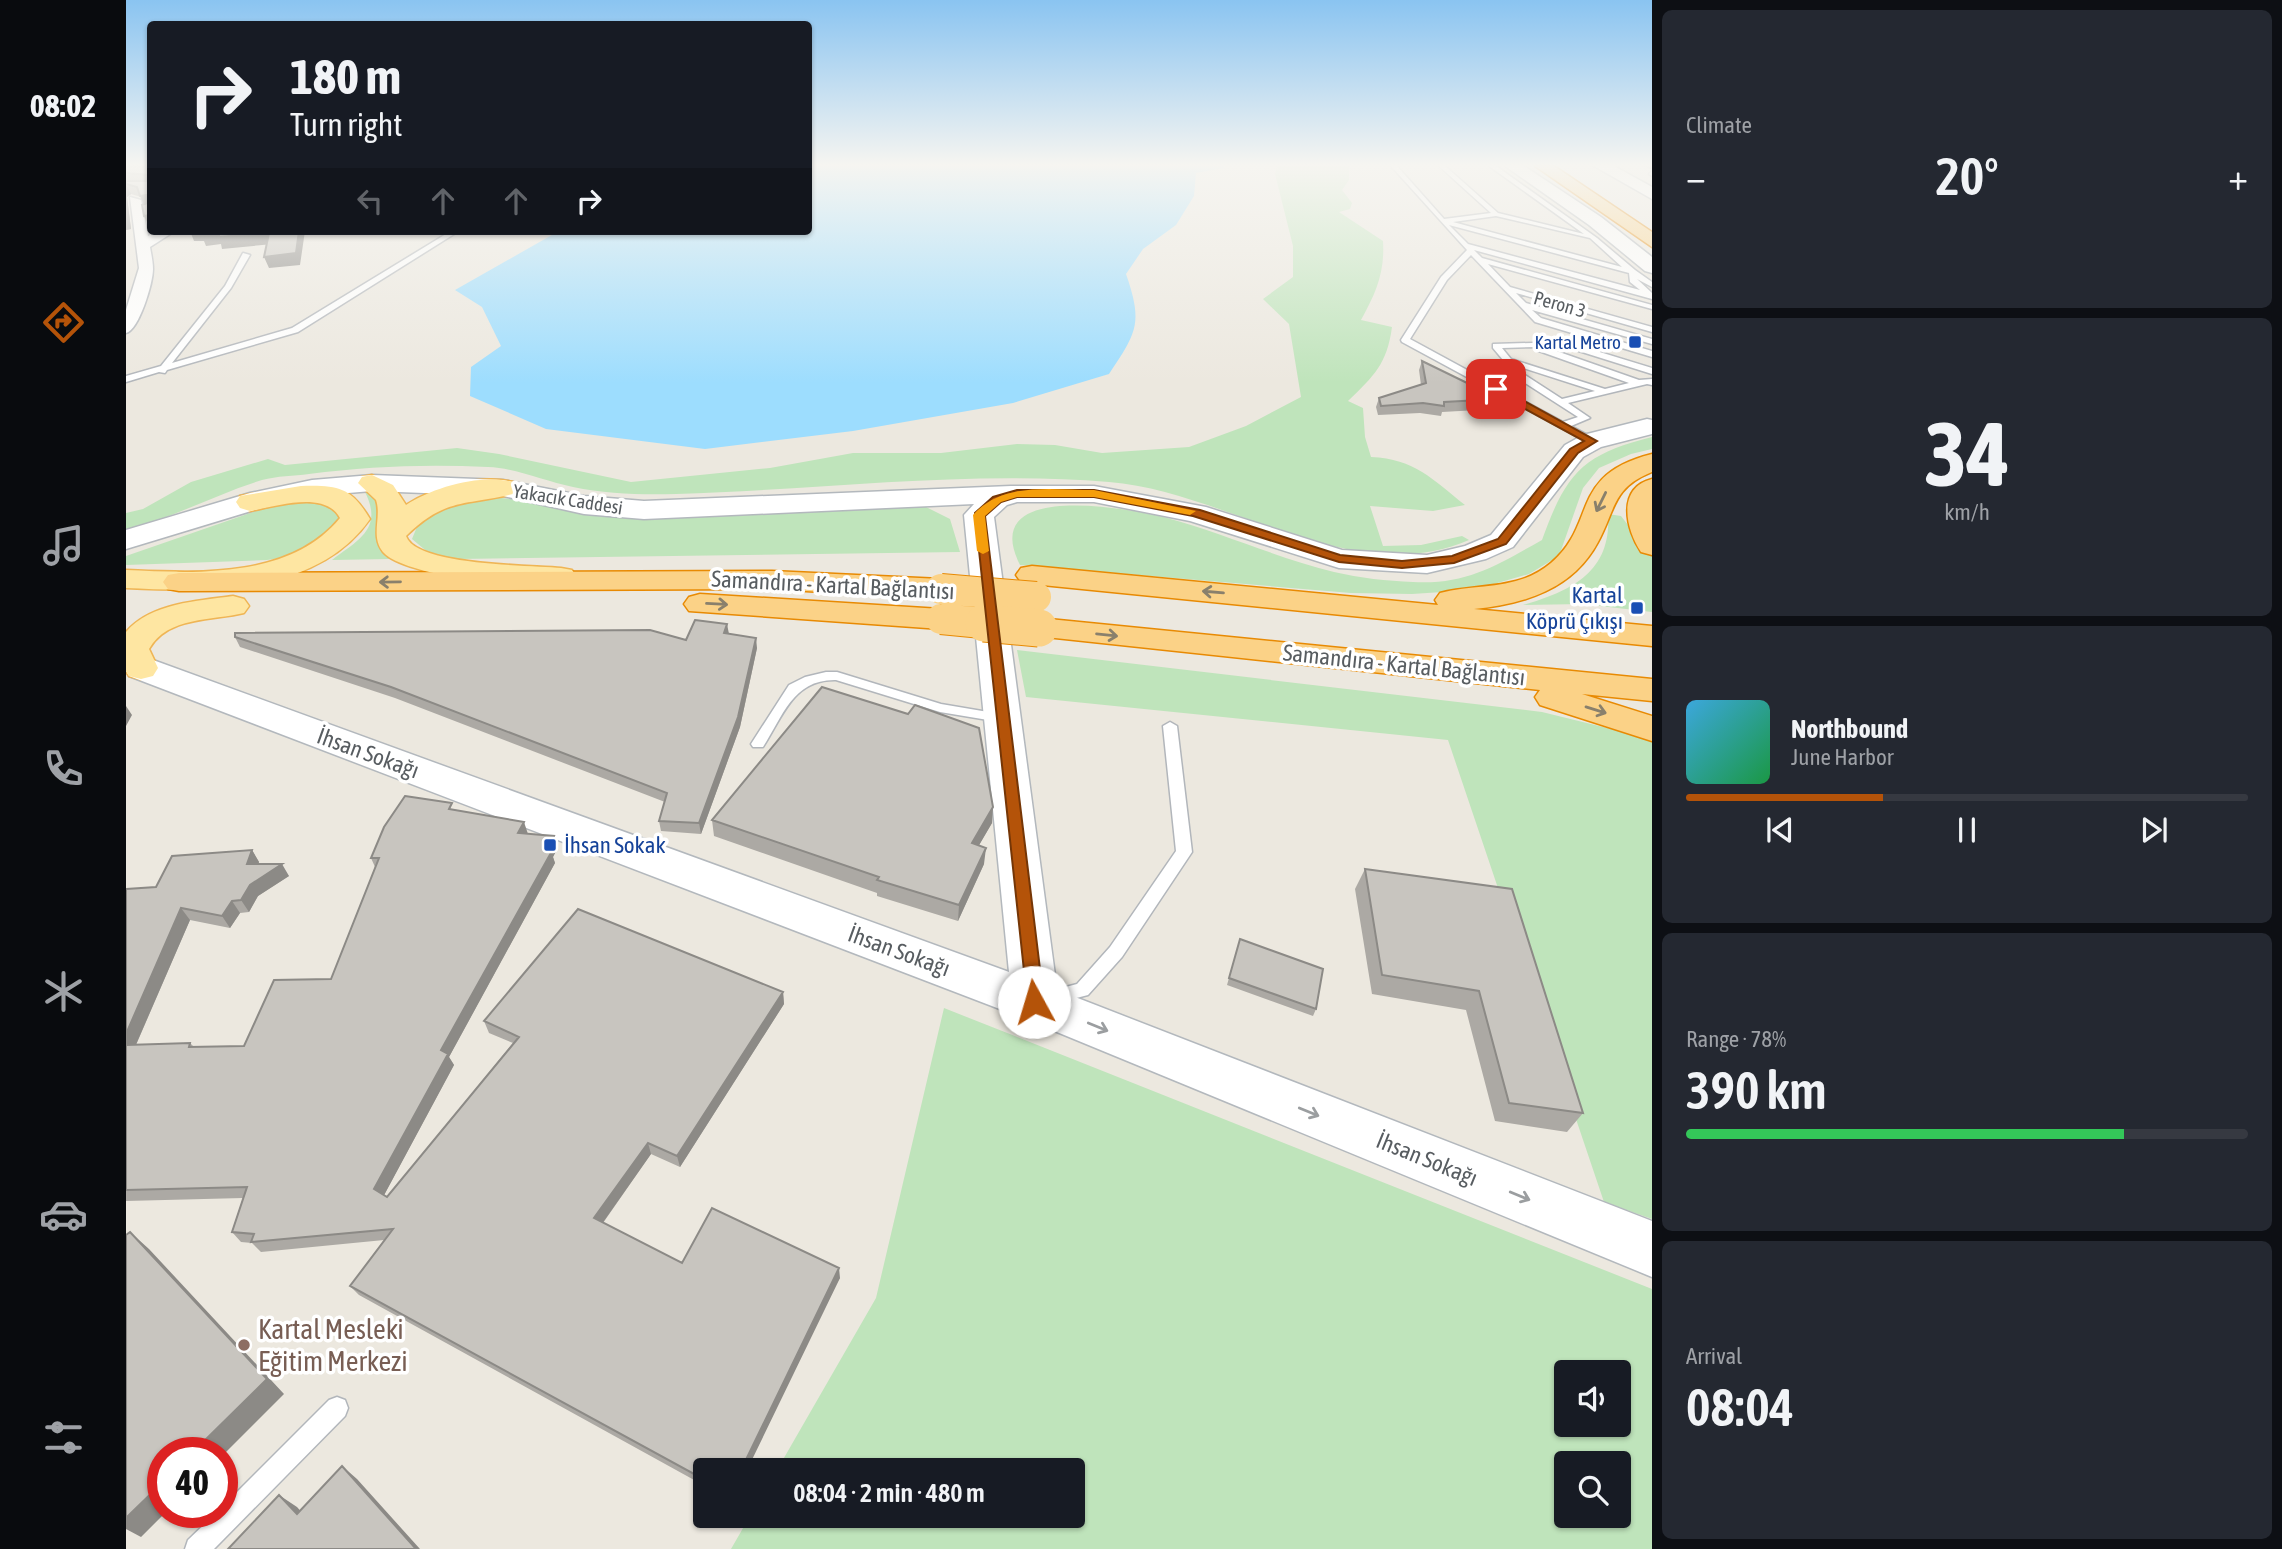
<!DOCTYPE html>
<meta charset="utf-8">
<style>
:root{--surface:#171b24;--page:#242831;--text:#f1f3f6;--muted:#9ea1a6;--line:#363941;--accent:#b45309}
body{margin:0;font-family:"Asap Condensed",sans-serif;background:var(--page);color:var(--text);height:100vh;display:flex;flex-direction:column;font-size:26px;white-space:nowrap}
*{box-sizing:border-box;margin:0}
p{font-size:23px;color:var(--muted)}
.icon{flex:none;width:38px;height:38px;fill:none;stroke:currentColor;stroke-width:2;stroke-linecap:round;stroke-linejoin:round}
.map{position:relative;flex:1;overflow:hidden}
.sheet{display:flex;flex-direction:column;gap:10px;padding:10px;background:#0d0f14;width:630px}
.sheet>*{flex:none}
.top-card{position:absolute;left:21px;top:21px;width:665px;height:214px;border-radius:7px;box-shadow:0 2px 5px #0004;background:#171b24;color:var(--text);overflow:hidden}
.fabs{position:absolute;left:1428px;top:1360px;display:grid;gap:14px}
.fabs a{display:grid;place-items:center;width:77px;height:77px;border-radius:7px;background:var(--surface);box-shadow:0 2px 5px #0004;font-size:35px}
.speed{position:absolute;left:21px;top:1437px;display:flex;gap:14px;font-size:35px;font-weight:700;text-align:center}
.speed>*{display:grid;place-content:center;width:91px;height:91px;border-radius:50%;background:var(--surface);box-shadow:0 2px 5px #0004;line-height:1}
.speed .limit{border:10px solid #d22;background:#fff;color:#111}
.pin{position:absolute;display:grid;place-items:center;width:60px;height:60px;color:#fff;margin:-30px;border-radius:14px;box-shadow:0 4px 10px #0006}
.me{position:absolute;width:77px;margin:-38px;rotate:354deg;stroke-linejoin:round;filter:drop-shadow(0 0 5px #0008)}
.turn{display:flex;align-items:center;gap:24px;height:147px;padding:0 28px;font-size:32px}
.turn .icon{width:91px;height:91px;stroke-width:2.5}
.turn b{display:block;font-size:49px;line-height:60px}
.lanes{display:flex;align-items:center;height:66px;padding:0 28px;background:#0003;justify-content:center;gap:35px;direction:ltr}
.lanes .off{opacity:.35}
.big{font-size:52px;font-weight:600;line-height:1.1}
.sheet .tile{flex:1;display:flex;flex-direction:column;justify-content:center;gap:10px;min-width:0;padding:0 24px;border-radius:10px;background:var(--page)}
.sheet .dial{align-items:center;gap:0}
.dial b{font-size:91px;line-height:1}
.song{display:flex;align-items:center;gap:21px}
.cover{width:84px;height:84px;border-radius:10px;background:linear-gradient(135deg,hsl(200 70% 55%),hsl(140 70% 35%))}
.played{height:7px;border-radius:4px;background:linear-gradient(90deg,var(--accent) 35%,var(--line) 35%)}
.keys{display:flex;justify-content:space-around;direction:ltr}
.heat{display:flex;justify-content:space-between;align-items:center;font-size:38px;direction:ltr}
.charge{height:10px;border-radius:5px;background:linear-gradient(90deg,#34c759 78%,var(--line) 0)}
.trip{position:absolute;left:567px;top:1458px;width:392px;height:70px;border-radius:7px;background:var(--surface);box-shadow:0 2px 5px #0004;font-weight:600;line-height:70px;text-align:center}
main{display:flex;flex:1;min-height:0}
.tab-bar{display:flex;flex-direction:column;width:126px;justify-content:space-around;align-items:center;background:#090b0e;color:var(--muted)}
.tab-bar .icon{width:49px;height:49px}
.tab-bar .current{color:var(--accent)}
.tab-bar b{font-size:32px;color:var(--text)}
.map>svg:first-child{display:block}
.green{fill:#bfe4bb;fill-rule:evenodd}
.water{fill:#9dddfe}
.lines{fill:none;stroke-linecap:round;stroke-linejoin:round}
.lane-casing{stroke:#b2b6bb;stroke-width:3}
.street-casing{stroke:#b2b6bb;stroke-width:3}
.secondary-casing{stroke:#b3b8bd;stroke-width:3}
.primary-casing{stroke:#efb555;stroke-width:3}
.highway-casing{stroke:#e88a03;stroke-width:3}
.lane{fill:#fff;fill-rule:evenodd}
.street{fill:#fff;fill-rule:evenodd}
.secondary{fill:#fff;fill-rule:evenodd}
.primary{fill:#fee6a2;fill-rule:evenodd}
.highway{fill:#fbd287;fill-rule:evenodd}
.highway-bridge-far1-casing{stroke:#e88a03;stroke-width:32;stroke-linecap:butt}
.highway-bridge-casing{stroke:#e88a03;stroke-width:39;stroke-linecap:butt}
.highway-bridge-far1{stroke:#fbd287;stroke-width:30}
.highway-bridge{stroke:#fbd287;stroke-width:37}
.wall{fill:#aca9a4}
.shaded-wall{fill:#8c8a86}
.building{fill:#c8c5bf;stroke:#8c8a86;stroke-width:2}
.oneway{stroke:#89806c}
.oneway2{stroke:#9b9ea0}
.route{fill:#b45309;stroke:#753606;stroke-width:2}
.slow{fill:#f59e0b}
.transit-dot{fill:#1a4fb4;stroke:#fff;stroke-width:2.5}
.education-dot{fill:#8d6e63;stroke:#fff;stroke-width:2.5}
.labels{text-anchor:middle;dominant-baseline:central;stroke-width:7;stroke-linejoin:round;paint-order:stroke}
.far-street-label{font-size:19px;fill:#585d61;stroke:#fff}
.far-transit-label{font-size:19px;fill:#164399;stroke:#fff;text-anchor:end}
.street-label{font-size:23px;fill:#585d61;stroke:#fff}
.transit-label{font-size:23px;fill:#164399;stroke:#fff;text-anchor:end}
.near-education-label{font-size:28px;fill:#785e54;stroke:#fff;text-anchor:start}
</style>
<main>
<nav class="tab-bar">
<b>08:02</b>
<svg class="icon current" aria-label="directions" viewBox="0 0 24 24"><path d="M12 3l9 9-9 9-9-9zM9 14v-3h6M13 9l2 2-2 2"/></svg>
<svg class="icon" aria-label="music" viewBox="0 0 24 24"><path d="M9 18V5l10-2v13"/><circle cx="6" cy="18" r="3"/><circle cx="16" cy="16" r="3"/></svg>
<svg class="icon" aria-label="phone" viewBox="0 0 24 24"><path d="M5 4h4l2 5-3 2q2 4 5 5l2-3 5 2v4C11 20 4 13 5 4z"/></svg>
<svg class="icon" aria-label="climate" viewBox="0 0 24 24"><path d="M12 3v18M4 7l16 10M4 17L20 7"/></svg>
<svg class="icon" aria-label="car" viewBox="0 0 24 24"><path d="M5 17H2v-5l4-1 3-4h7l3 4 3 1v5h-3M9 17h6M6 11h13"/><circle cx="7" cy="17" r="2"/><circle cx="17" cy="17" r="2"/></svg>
<svg class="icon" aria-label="filters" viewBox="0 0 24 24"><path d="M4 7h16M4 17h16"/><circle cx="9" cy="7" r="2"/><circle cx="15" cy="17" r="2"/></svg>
</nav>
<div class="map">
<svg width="1526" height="1549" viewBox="0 0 1526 1549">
<rect width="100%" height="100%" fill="#ece8df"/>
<path class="green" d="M1151,166h72v14l-7,10 10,13 -2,6 -11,3 44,29c2,31 -7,52 -22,79l31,7c-5,37 -18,49 -44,74l15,7 2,29 6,20c44,2 61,22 94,48l-32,6 -63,-5 13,40 38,-1 41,-9 7,4c-116,51 -243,-49 -360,-58 -144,-12 -289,8 -433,12 -34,1 -69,0 -103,-7 -29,-6 -57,-19 -85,-20 -60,-3 -119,-1 -179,7 -15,2 -32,2 -47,6 -46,14 -89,38 -136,50v-17l17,-4 48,-27 77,-23 17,6 172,-17 42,6 132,28 139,-14 83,-15h88l76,-9 38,1 47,8 87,-6 57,-21 55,-29 -12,-73 -26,-25 30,-22v-31l-18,-72z
M1526,437v12l-21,5 -32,14 -16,20 -24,68 -30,18 -56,16 -61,4 -61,-1 -331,-28c-43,-85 107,-57 147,-47 56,15 110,40 167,54 26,6 53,9 79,10 54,3 84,-17 129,-42 24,-67 41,-86 110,-103z
M238,490l27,7 -6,51 4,11 -57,1c28,-21 52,-32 32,-70z
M359,496l173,20 262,-12 30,15 10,33 -502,7 -28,-5 -18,-15 9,-22 33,-16z
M195,500l18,10 2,14 -41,31 -33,5 -141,5v-9l153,-53z
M1482,514l13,2 31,40v56l-69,-8 -60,1c48,-14 89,-33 85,-91z
M891,650l525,62 110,27v480l-48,-17 -156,-462 -422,-43z
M818,1008l708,281v260h-921l19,-33h323v-46h-296l99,-172zM1440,1372h53v52h-53zM1440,1463h53v53h-53z"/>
<path class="water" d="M683,166h414l1,2 -28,5 -2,23 -18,29 -33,24 -17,25c17,49 11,58 -17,100l-96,29 -160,28 -148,18 -159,-20 -76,-33 1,-29 30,-21 -19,-39 -27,-17 104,-59h249z"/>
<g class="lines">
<defs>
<path id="lane" d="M1265,166h6l47,53 47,-6 -52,-47h6l53,47 86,21 -95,-68h7l101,72 38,32 17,12v5l-15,-8 15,14v6l-178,-49 8,8 170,47v4l-164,-45 22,23 142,40v5l-136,-39 10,10 126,36v5l-120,-34 9,8 111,33v6l-117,-35 -64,-67 -24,25 -37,59 153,83 15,-5 -59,-38 -26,-31v-4l74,-2 85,26v6l-86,-27h-21l94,33 13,-1v6l-5,-1 -79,19 22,15 -19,8 24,13v4h-6l-187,-101 -1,-2 40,-63 26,-27zM1370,216l94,22 32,29 -169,-45zM1323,225l180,48 1,9 10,8 -172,-46zM1409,347l1,3 93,33 -24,6 -94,-30 -9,-11zM1391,366l78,25 -33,8 -37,-24z
M1526,171v5l-3,-2z
M325,231h8l-161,101 -131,38 -2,3 -6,-1 -33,10v-6l35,-10 64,-80 18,-33 7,2 -19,33 -59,75 120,-35z
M700,672h11l104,32 59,10 7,4 -7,4 -60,-10 -104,-32c-43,-1 -53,36 -73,67h-10l-2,-3 38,-59 16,-8z
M1044,722l7,4 15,126 -70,105 -34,38 -39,10 -6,-2 -2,-5 2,-5 34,-9 33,-37 66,-96 -13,-125z
M211,1397l8,3 3,8 -3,8 -131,133h-29l3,-9 29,-28h5v-5l107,-107z"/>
<path id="street" d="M4,197l11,3 7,36 10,-5h17l-25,16c1,6 3,15 3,22 0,14 -14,61 -27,64v-23l13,-42z"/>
<path id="secondary" d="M1379,166h19l77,51 51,40v16l-7,-2 -56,-46z
M1468,166h20l38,21v12z
M1521,419l5,1v14l-51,13 -18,10 -70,90 -27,12 -59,14 -88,-5 -149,-47 -96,-19h-77l-10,3 -13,12 63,473 595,231v56l-634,-261 -889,-340 -3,-5 3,-11 12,-3 12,3 856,312 -45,-457 10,-11 -330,15 -60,-5 -81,-18 -131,-5 -60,5 -54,13 -132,40v-19l124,-37 62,-13 60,-5 131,5 81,16 60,5 367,-15h83l112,21 136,43 85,5 38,-9 26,-11 74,-90 18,-10z"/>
<path id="primary" d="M246,475l21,10 13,20c28,-18 74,-31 107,-23l4,6 -4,6c-48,12 -67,3 -107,42 10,30 125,29 155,32l11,2 5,7 -5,7c-32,8 -168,-7 -189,-32 -13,-16 -1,-35 -7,-52l-18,-17 4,-6z
M175,486c37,-1 50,1 69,33 -53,76 -161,73 -244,69v-18c71,3 164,9 214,-52 -15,-28 -63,-12 -90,-7l-10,-3 -4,-6 4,-6z
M107,596l11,3 5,7 -5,7c-32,8 -76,3 -95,36l9,19 -5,8 -12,3 -12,-3 -3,-5v-39c25,-29 71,-31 107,-36z"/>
<path id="highway" d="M1409,166h19l98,66v15z
M1526,454v18c-40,16 -36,37 -54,70 -25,47 -73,62 -124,67l178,17v20l-620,-62 -11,-2 -5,-7 5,-7 11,-2 406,39 -3,-5 5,-7c39,-10 78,-2 111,-30 47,-40 17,-88 101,-109z
M1526,479v76l-11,-3c-15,-22 -25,-64 11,-73z
M646,571l169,8 11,3 5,7 -5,7 -11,3 -169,-10 -593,2 -11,-2 -5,-7 5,-7 11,-2z
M574,594l241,15 12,3 4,7 -4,7 -12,3 -252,-18 -5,-7 5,-7z
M913,618l613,61v22l-70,-7 70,22v25l-112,-36 -5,-8 5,-7 -513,-55 -5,-7 5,-7z"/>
</defs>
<use href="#lane" class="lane-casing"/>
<use href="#street" class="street-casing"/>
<use href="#secondary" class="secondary-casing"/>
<use href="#primary" class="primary-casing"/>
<use href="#highway" class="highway-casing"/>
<use href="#lane" class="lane"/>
<use href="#street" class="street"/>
<use href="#secondary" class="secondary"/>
<use href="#primary" class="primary"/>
<use href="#highway" class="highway"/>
<defs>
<path id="highway-bridge-far1" d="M815,589l95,8
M815,619l62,6"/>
<path id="highway-bridge" d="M858,623l55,5"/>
</defs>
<use href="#highway-bridge-far1" class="highway-bridge-far1-casing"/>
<use href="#highway-bridge" class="highway-bridge-casing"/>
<use href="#highway-bridge-far1" class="highway-bridge-far1"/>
<use href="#highway-bridge" class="highway-bridge"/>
</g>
<path class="wall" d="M0,166h24v60h-1l-5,-10v-12l-3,-7 -10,-3 -4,3 4,32 -5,1z
M1518,166h8v4z
M1296,361l78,38 -4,10 -54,3 -1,4 -21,-3 -42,2 -2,-8 3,-9 42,-13 -2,-15z
M603,634l28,14 -17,79 -39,107 -40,-3 -2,-10 6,-19 -270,-104 -155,-51 -5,-10 451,3z
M782,714l84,109 -13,22 5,19 -26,57 -81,-25v-3l-163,-57 -2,-16z
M329,810l73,24 26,2 4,11 -5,10 2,6 -106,194 5,8 -70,130 3,2 126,-154 -24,-10 -5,-12 299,-29 1,12 -104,163 -29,-13 -48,69 79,40 158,15 -135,192v16l-346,-191 -9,-9 34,-46 -123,12 -9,-9 -11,-1 -9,-10 11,-34 -117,3v-312l30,-2 96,-37 7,12 -1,2 31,12 -31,20 -9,16 -9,1 -10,15 -40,-8 -54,125 54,-2 4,4 50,-1 87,-67 44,-112 -4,-9z
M1239,869l147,20 71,224 -16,19 -72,-11 -29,-111 -94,-16 -17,-105z
M1114,939l76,70 -3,7 -86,-31z"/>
<path class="shaded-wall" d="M0,184l5,10 -4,3 4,32 -5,1z
M21,195l3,8 -5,4 -5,-11z
M24,215v11h-1l-5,-10z
M64,231h16l14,2h49l4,11 -51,5 -1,-5 -15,2 -2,-5h-10z
M173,231h6l-5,34 -31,3 -5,-11z
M601,624l2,10 -5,-1z
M630,638l1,10 -17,79 -39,107 -2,-11z
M0,706l6,9 -6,11z
M867,807l-1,16 -21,36 1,-16z
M398,822l4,12 -10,-1z
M428,836l4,11 -5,10 2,6 -106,194 5,8 -72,134 -8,-10 67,-139 106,-199z
M860,848l-2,16 -26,57 1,-16z
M126,850l7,12 -5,14 -7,-12z
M156,864l7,12 -31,20 -9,16 -8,-12 9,-15z
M106,901l8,12 -10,15 -8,-12z
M55,908l9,12 -59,136 -5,-5v-17z
M657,992l1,12 -104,163 -3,-11z
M522,1143l3,11 -52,74 -5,-10z
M4,1232l19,17 135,145 -62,62v-4h-29z
M713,1268l1,10 -93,192h-6z
M216,1466l15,13 63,70h-4z
M37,1482v30h3l-25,25 -15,-8v-11z
M153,1495l18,12 17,19 -17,-12z"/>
<path class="building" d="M0,166h24v49l-6,1 -2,-11 5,-2v-8l-7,1 -3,-9 -11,-3v-3h20l2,-6 -22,-2z
M78,231h95l-3,22 -32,4 5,-24 -51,4 2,-4 -18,2z
M1296,361l78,38 -56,3v4l-21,-3 -42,3 -2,-8 47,-15z
M569,620l32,4 -3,9 32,5 -18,79 -39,106 -40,-2 8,-28 -276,-106 -156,-50v-4l415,-3 36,10z
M696,687l86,27 7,-9 64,23 14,79 -21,36 14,5 -27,57 -82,-25 2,-3 -167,-57z
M279,796l47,7 -3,6 75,13 -6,11 36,3 -7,15h5l-111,199 7,4 -74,135 13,8 132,-160 -35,-16 94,-112 205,83 -106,164 -29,-13 -54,75 88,45 30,-55 127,60 -98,202h-36v10l-355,-194 43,-57 -142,13 3,-8 -22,-2 15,-45 -121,3v-145l64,-2 -1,4 55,-1 30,-66 57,-1 48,-121h-8l13,-31z
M126,850l-5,14h35l-32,21 -9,15 -9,1 -10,15 -41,-8 -55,126v-145l30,-2 16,-31z
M1239,869l147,20 71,224 -74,-10 -30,-112 -97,-16z
M1114,939l83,30 -7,40 -87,-31z
M4,1232l137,147 -74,73h-30v30l-37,36v-283z
M216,1466l74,83h-188l51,-54 18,19z"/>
<defs><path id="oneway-shaft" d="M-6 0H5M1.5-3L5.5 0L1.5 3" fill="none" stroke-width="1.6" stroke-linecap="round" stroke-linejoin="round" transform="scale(1.75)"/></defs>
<g class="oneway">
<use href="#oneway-shaft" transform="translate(1475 502) rotate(116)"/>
<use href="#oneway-shaft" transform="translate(264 582) rotate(179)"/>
<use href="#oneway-shaft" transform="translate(1087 592) rotate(-175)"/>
<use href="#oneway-shaft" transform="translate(591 604) rotate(3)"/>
<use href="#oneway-shaft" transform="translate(981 635) rotate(6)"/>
<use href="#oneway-shaft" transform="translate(1470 710) rotate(17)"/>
</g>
<g class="oneway2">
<use href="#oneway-shaft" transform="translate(972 1027) rotate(22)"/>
<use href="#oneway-shaft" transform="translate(1183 1112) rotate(22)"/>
<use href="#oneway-shaft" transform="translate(1394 1196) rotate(22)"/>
</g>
<linearGradient id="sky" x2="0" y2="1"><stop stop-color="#8ac4f1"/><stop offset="0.43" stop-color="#f6f5f1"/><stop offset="1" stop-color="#f6f5f1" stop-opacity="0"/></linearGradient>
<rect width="1526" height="383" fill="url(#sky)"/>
<path class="route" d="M1366,387h7l98,54 -19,12 -72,91 -52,19 -52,5 -63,-6 -146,-46 -99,-19h-77l-16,5 -16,14 59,486 -3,6h-13l-53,-495 18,-16 24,-7h77l106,20 140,45 62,6 50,-5 46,-17 72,-90 14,-8 -92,-50z"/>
<path class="slow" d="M968,490l102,21 -6,4 -96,-18h-77l-16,5 -16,14 4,35 -6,3 -6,-3 -4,-36c30,-34 79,-25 121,-25z"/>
<g class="transit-dot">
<rect x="1502" y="335" width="14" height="14" rx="3.5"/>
<rect x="1504" y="601" width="14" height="14" rx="3.5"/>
<rect x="417" y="838" width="14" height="14" rx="3.5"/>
</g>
<circle class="education-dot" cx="118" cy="1345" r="7"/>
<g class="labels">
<g class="far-street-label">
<text transform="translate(1434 304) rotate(16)">Peron 3</text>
<text transform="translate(442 499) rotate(9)">Yakacık Caddesi</text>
</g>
<g class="far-transit-label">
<text x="1495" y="342">Kartal Metro</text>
</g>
<g class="street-label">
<text transform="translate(707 585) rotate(3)">Samandıra - Kartal Bağlantısı</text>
<text transform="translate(1278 665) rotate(6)">Samandıra - Kartal Bağlantısı</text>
<text transform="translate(242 753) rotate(20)">İhsan Sokağı</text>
<text transform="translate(773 951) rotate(20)">İhsan Sokağı</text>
<text transform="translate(1301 1159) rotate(22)">İhsan Sokağı</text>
</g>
<g class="transit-label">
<text x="1497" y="595">Kartal<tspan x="1497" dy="26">Köprü Çıkışı</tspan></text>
<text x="438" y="845" text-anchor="start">İhsan Sokak</text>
</g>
<g class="near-education-label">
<text x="132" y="1329">Kartal Mesleki<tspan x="132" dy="32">Eğitim Merkezi</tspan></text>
</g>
</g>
</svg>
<div class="fabs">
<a><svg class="icon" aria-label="sound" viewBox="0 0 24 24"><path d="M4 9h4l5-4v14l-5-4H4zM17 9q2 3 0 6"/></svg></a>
<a><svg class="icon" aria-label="search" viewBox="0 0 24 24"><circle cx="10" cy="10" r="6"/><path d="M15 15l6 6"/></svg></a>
</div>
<div class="speed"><div class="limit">40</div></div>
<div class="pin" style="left:1370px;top:389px;background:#d93025"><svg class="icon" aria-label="arrive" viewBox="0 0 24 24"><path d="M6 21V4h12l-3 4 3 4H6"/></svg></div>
<svg class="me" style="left:908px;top:1002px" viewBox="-20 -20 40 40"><circle r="19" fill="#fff"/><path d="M0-13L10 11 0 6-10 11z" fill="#b45309"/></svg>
<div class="trip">08:04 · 2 min · 480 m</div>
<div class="top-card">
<div class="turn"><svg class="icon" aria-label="right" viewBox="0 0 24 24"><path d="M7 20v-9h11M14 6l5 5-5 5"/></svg><div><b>180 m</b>Turn right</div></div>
<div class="lanes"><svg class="icon off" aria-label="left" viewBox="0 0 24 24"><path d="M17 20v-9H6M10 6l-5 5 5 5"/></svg><svg class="icon off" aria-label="ahead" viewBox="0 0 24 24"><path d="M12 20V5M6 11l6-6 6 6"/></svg><svg class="icon off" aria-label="ahead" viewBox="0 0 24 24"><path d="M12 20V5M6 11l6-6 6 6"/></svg><svg class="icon" aria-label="right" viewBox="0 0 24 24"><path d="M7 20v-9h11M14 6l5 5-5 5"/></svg></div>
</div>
</div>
<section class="sheet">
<div class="tile"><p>Climate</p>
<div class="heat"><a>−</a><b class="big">20°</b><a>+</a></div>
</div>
<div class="tile dial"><b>34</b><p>km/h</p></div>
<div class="tile">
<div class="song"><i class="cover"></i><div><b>Northbound</b><p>June Harbor</p></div></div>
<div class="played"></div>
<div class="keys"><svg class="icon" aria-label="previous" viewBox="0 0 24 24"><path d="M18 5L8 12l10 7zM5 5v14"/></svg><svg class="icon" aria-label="pause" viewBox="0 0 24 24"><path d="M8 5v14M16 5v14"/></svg><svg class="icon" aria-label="next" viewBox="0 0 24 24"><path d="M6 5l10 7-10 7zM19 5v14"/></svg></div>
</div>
<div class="tile"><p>Range · 78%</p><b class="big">390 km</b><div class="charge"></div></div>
<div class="tile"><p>Arrival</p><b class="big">08:04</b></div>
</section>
</main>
